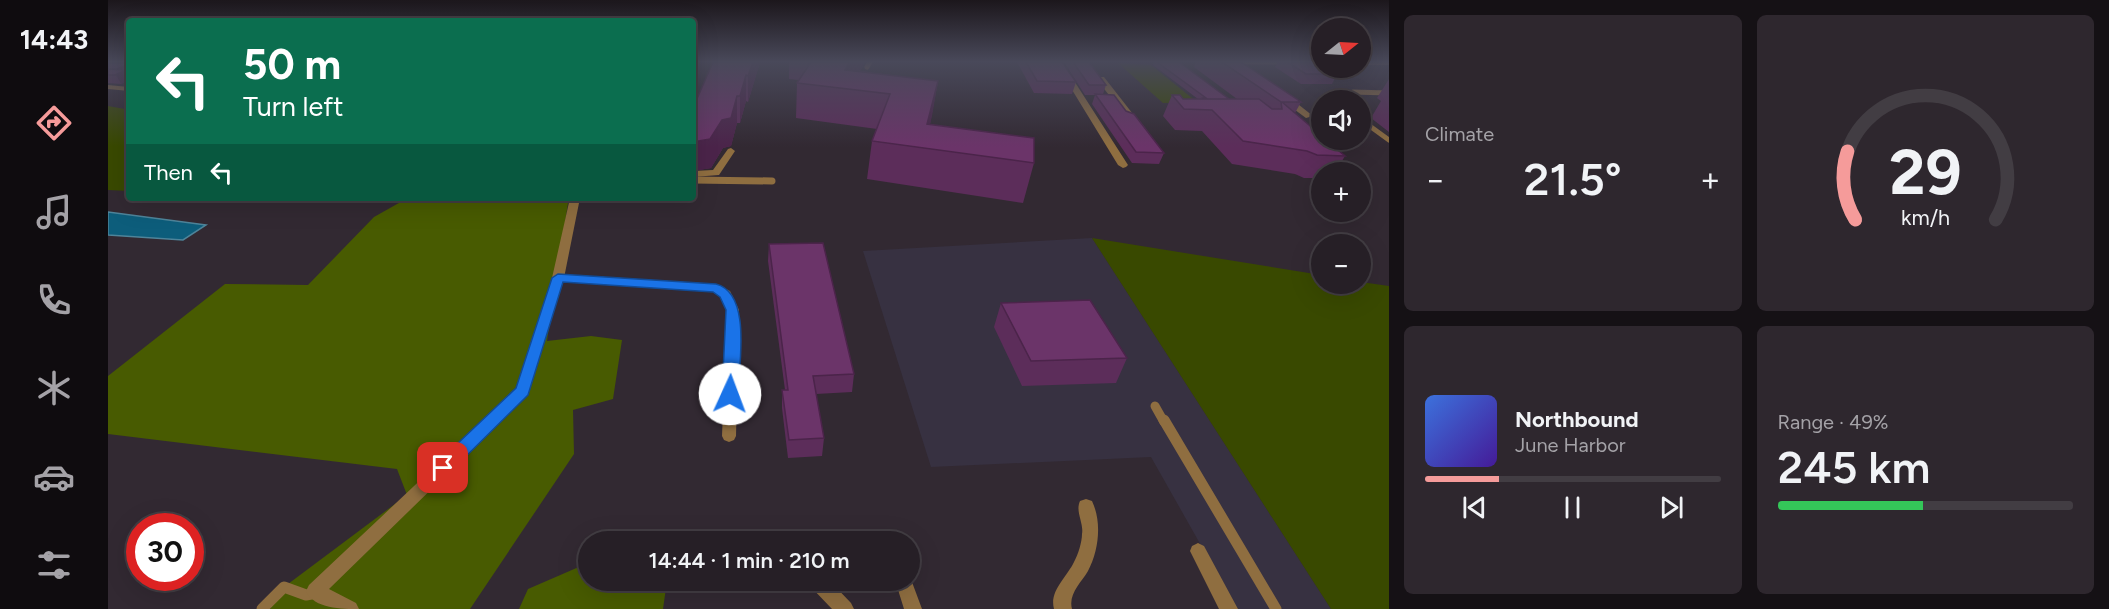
<!DOCTYPE html>
<meta charset="utf-8">
<style>
:root{--surface:#261f26;--page:#2e272e;--text:#f1f3f6;--muted:#a4a2a7;--line:#423d43;--accent:#f59b9a}
body{margin:0;font-family:Figtree,sans-serif;background:var(--page);color:var(--text);height:100vh;display:flex;flex-direction:column;font-size:22px;white-space:nowrap}
*{box-sizing:border-box;margin:0}
p{font-size:20px;color:var(--muted)}
.icon{flex:none;width:33px;height:33px;fill:none;stroke:currentColor;stroke-width:2;stroke-linecap:round;stroke-linejoin:round}
.map{position:relative;flex:1;overflow:hidden}
.sheet{display:flex;flex-direction:column;gap:15px;padding:15px;background:#151115;width:720px}
.sheet>*{flex:none}
.top-card{position:absolute;left:18px;top:18px;width:570px;height:183px;border-radius:6px;box-shadow:0 6px 24px #0002,0 0 0 2px var(--line);background:#0b6e4f;color:#fff;overflow:hidden}
.needle{width:39px;rotate:72deg}
.fabs{position:absolute;left:1203px;top:18px;display:grid;gap:12px}
.fabs a{display:grid;place-items:center;width:60px;height:60px;border-radius:50%;background:var(--surface);box-shadow:0 6px 24px #0002,0 0 0 2px var(--line);font-size:30px}
.speed{position:absolute;left:18px;top:513px;display:flex;gap:12px;font-size:30px;font-weight:700;text-align:center}
.speed>*{display:grid;place-content:center;width:78px;height:78px;border-radius:50%;background:var(--surface);box-shadow:0 6px 24px #0002,0 0 0 2px var(--line);line-height:1}
.speed .limit{border:9px solid #d22;background:#fff;color:#111}
.pin{position:absolute;display:grid;place-items:center;width:51px;height:51px;color:#fff;margin:-26px;border-radius:12px;box-shadow:0 3px 9px #0006}
.me{position:absolute;width:66px;margin:-33px;rotate:2deg;stroke-linejoin:round;filter:drop-shadow(0 0 4px #0008)}
.turn{display:flex;align-items:center;gap:21px;height:126px;padding:0 18px;font-size:27px}
.turn .icon{width:78px;height:78px;stroke-width:2.5}
.turn b{display:block;font-size:42px;line-height:51px}
.then{display:flex;align-items:center;height:57px;padding:0 18px;background:#0003;gap:12px;font-size:22px}
.big{font-size:45px;font-weight:600;line-height:1.1}
.sheet .widget{flex:1;display:flex;flex-direction:column;justify-content:center;gap:9px;min-width:0;padding:0 21px;border-radius:9px;background:var(--page)}
.sheet .dial{align-items:center;gap:0}
.dial svg{height:156px;overflow:visible;fill:none;stroke:var(--line);stroke-width:7;stroke-linecap:round;text-anchor:middle}
.dial text{fill:var(--text);stroke:none}
.song{display:flex;align-items:center;gap:18px}
.cover{width:72px;height:72px;border-radius:9px;background:linear-gradient(135deg,hsl(220 70% 55%),hsl(260 70% 35%))}
.played{height:6px;border-radius:3px;background:linear-gradient(90deg,var(--accent) 25%,var(--line) 25%)}
.keys{display:flex;justify-content:space-around;direction:ltr}
.heat{display:flex;justify-content:space-between;align-items:center;font-size:33px;direction:ltr}
.charge{height:9px;border-radius:4px;background:linear-gradient(90deg,#34c759 49%,var(--line) 0)}
.sheet .tiles{flex:1;display:grid;gap:15px;grid-template-columns:repeat(2,1fr)}
.trip{position:absolute;left:470px;top:531px;width:342px;height:60px;border-radius:30px;background:var(--surface);box-shadow:0 6px 24px #0002,0 0 0 2px var(--line);font-weight:600;line-height:60px;text-align:center}
main{display:flex;flex:1;min-height:0}
.menu{display:flex;flex-direction:column;width:108px;justify-content:space-around;align-items:center;background:#0f0c0f;color:var(--muted)}
.menu .icon{width:42px;height:42px}
.menu .active{color:var(--accent)}
.menu b{font-size:27px;color:var(--text)}
.map>svg:first-child{display:block}
.industrial{fill:#373141}
.green{fill:#394900}
.forest{fill:#485b01}
.water{fill:#0d5d7b;stroke:#4e849a;stroke-width:1.5}
.lines{fill:none;stroke-linecap:round;stroke-linejoin:round}
.service-far3{stroke:#8f6e40;stroke-width:5}
.service-far2{stroke:#8f6e40;stroke-width:7}
.service-far1{stroke:#8f6e40;stroke-width:9}
.service{stroke:#8f6e40;stroke-width:11}
.minor{fill:#8f6e40;fill-rule:evenodd}
.tertiary{fill:#8f6e40;fill-rule:evenodd}
.wall{fill:#5c2d5a}
.shaded-wall{fill:#4b244a}
.building{fill:#6b3469;stroke:#4b244a;stroke-width:1.5}
.route{fill:#1a73e8;stroke:#114b97;stroke-width:1.5}
</style>
<main>
<nav class="menu">
<b>14:43</b>
<svg class="icon active" aria-label="directions" viewBox="0 0 24 24"><path d="M12 3l9 9-9 9-9-9zM9 14v-3h6M13 9l2 2-2 2"/></svg>
<svg class="icon" aria-label="music" viewBox="0 0 24 24"><path d="M9 18V5l10-2v13"/><circle cx="6" cy="18" r="3"/><circle cx="16" cy="16" r="3"/></svg>
<svg class="icon" aria-label="phone" viewBox="0 0 24 24"><path d="M5 4h4l2 5-3 2q2 4 5 5l2-3 5 2v4C11 20 4 13 5 4z"/></svg>
<svg class="icon" aria-label="climate" viewBox="0 0 24 24"><path d="M12 3v18M4 7l16 10M4 17L20 7"/></svg>
<svg class="icon" aria-label="car" viewBox="0 0 24 24"><path d="M5 17H2v-5l4-1 3-4h7l3 4 3 1v5h-3M9 17h6M6 11h13"/><circle cx="7" cy="17" r="2"/><circle cx="17" cy="17" r="2"/></svg>
<svg class="icon" aria-label="filters" viewBox="0 0 24 24"><path d="M4 7h16M4 17h16"/><circle cx="9" cy="7" r="2"/><circle cx="15" cy="17" r="2"/></svg>
</nav>
<div class="map">
<svg width="1281" height="609" viewBox="0 0 1281 609">
<rect width="100%" height="100%" fill="#322932"/>
<path class="industrial" d="M984,238l239,371h-94l-86,-152 -220,10 -68,-216z"/>
<path class="green" d="M1010,63l33,2 46,37 -34,1z
M0,106l17,3 4,-3v85l-21,-1z
M984,238l229,37 1,9 39,-2 28,4v323h-58z"/>
<path class="forest" d="M298,199l162,4 -21,138 44,-5 31,4 -9,59 -40,11 1,44 -104,155h-200l14,-22 123,-92 -10,-26 -289,-35v-58l117,-92 83,1 66,-68z
M480,563v17l79,1 -4,28h-144l9,-20z"/>
<path class="water" d="M0,212l98,13 -23,15 -75,-5z"/>
<g class="lines">
<path class="service-far3" d="M759,67l3,-5
M1235,100l10,-8 36,1
M1252,119l29,21"/>
<path class="service-far2" d="M585,180l79,1"/>
<path class="service-far1" d="M1047,406l9,16"/>
<path class="service" d="M1056,420l112,189
M154,609l22,-22 22,8 11,-2"/>
<path class="minor" d="M947,62h7l66,103 -2,2 -3,1 -5,-3z
M990,77h6l32,41v4h-6l-32,-41z
M0,85l21,2v4l-21,-2z
M1175,97h6l24,19 -7,2 -23,-17z
M623,148l4,3 -16,24 -26,2v-6l20,-1 15,-21z
M450,274l158,10 14,7 9,19 -3,126 -2,4 -5,2 -5,-2 -2,-4 5,-126 -6,-14 -8,-5 -159,-11 -2,-2 2,-2z
M978,499l6,2c10,21 7,49 -4,70 -7,12 -20,23 -16,38h-18c-5,-18 13,-32 20,-47 4,-7 8,-20 8,-28 2,-11 -7,-22 -2,-33z
M1090,543l6,3 34,63h-19l-29,-58 2,-5z
M801,574l13,35h-18l-9,-29h14z
M699,580h22l22,23 3,6h-22l-22,-23z"/>
<path class="tertiary" d="M1103,62h111v3l-107,-1z
M1252,62h29v3h-29z
M462,198h10l-16,80 -36,117 -199,194 27,14 3,6c-17,0 -45,0 -53,-18l3,-6 208,-196 35,-111z"/>
</g>
<path class="wall" d="M16,62h5l-1,11 1,2v5l-8,4 -13,-1v-20h19v-1z
M605,62h47l-12,40 -2,-1 -6,22h-3l-6,23 -8,2 -12,20 -18,3v-63z
M681,62h76l-5,9 78,10 -8,43 104,39 -11,40 -156,-24 5,-38 5,-12 -81,-11 1,-35 2,-3 -10,-1z
M909,62h45l14,20 -4,12 -38,-1z
M956,62h25l17,23 -3,9 23,17 38,42 -5,11 -27,-1 -40,-59 3,-9h-10z
M1046,62h25l50,37h8l-43,-32 2,-5h45l60,40 -6,11 50,43 -10,16h-13v6h-18l-9,-4 -63,-10 -30,-33 -27,-1 -12,-14 9,-21 11,4h15l-45,-34z
M1170,62h39l20,12 -5,10h-31l-26,-17z
M1281,79v53l-18,-14 10,-17 -4,-3z
M661,244l85,130 -2,18 -36,2 8,44 -2,18 -34,2 -6,-50v-18h3l-17,-129z
M893,303l126,55 -11,25 -94,3 -28,-59z"/>
<path class="shaded-wall" d="M645,62h7l-12,40v-26z
M742,62h15l-15,27 -5,-19z
M21,64v8l-1,1 1,2v5l-8,4 -7,-13z
M638,75v26l-6,22v-27z
M830,81l-6,35 -8,32 3,-24z
M629,96v27l-6,23 -8,2 -12,20 -18,3v-29z"/>
<path class="building" d="M19,62h2v2l-12,5h-9v-6h19z
M605,62h40l-5,14 -2,-1 -6,21h-3l-6,22 -9,2 -12,19 -17,3v-34z
M703,62h39l-5,8 93,11 -11,43 107,14v25l-162,-22 18,-47 -93,-11z
M918,62h36l14,20 -39,-1z
M965,62h16l17,23h-17z
M1049,62h22l50,37h-25l-1,-1h3z
M1114,62h19l60,40h-19l40,34v4h4l19,16 -28,-1 -10,-4 -64,-10 -31,-31 -28,-1 -12,-14h8l3,4h76l13,10h10l-1,-7z
M1179,62h30l5,2v4h5l10,6h-31z
M0,69l18,1 -11,5h-7z
M987,94l19,1 12,16 8,3 30,39 -28,-1z
M715,243l31,131 -41,2 11,62 -35,2 -7,-50h6l-19,-146z
M982,300l37,58 -96,3 -30,-58z"/>
<linearGradient id="sky" x2="0" y2="1"><stop stop-color="#1c171c"/><stop offset="0.42" stop-color="#49495a"/><stop offset="1" stop-color="#49495a" stop-opacity="0"/></linearGradient>
<rect width="1281" height="147" fill="url(#sky)"/>
<path class="route" d="M450,274l158,10c36,9 23,81 22,110l-2,4h-11l-3,-4 4,-84 -6,-13 -7,-5 -150,-10 -35,113 -79,78 -6,2 -6,-2 -3,-5 3,-5 79,-75 36,-110z"/>
</svg>
<div class="fabs">
<a><svg class="needle" viewBox="-14 -14 28 28"><path d="M0-13l5 13h-10z" fill="#e53935"/><path d="M0 13l5-13h-10z" fill="#a4a2a7"/></svg></a>
<a><svg class="icon" aria-label="sound" viewBox="0 0 24 24"><path d="M4 9h4l5-4v14l-5-4H4zM17 9q2 3 0 6"/></svg></a>
<a>+</a>
<a>−</a>
</div>
<div class="speed"><div class="limit">30</div></div>
<div class="pin" style="left:335px;top:468px;background:#d93025"><svg class="icon" aria-label="arrive" viewBox="0 0 24 24"><path d="M6 21V4h12l-3 4 3 4H6"/></svg></div>
<svg class="me" style="left:622px;top:394px" viewBox="-20 -20 40 40"><circle r="19" fill="#fff"/><path d="M0-13L10 11 0 6-10 11z" fill="#1a73e8"/></svg>
<div class="trip">14:44 · 1 min · 210 m</div>
<div class="top-card">
<div class="turn"><svg class="icon" aria-label="left" viewBox="0 0 24 24"><path d="M17 20v-9H6M10 6l-5 5 5 5"/></svg><div><b>50 m</b>Turn left</div></div>
<div class="then">Then<svg class="icon" aria-label="left" viewBox="0 0 24 24"><path d="M17 20v-9H6M10 6l-5 5 5 5"/></svg></div>
</div>
</div>
<section class="sheet">
<div class="tiles">
<div class="widget"><p>Climate</p>
<div class="heat"><a>−</a><b class="big">21.5°</b><a>+</a></div>
</div>
<div class="widget dial"><svg viewBox="0 0 100 80">
<path d="M14 69A42 42 0 1 1 86 69"/>
<path d="M14 69A42 42 0 0 1 10 34" stroke="#f59b9a"/>
<text x="50" y="56" font-size="32" font-weight="700">29</text>
<text x="50" y="72" font-size="11">km/h</text>
</svg></div>
<div class="widget">
<div class="song"><i class="cover"></i><div><b>Northbound</b><p>June Harbor</p></div></div>
<div class="played"></div>
<div class="keys"><svg class="icon" aria-label="previous" viewBox="0 0 24 24"><path d="M18 5L8 12l10 7zM5 5v14"/></svg><svg class="icon" aria-label="pause" viewBox="0 0 24 24"><path d="M8 5v14M16 5v14"/></svg><svg class="icon" aria-label="next" viewBox="0 0 24 24"><path d="M6 5l10 7-10 7zM19 5v14"/></svg></div>
</div>
<div class="widget"><p>Range · 49%</p><b class="big">245 km</b><div class="charge"></div></div>
</div>
</section>
</main>
